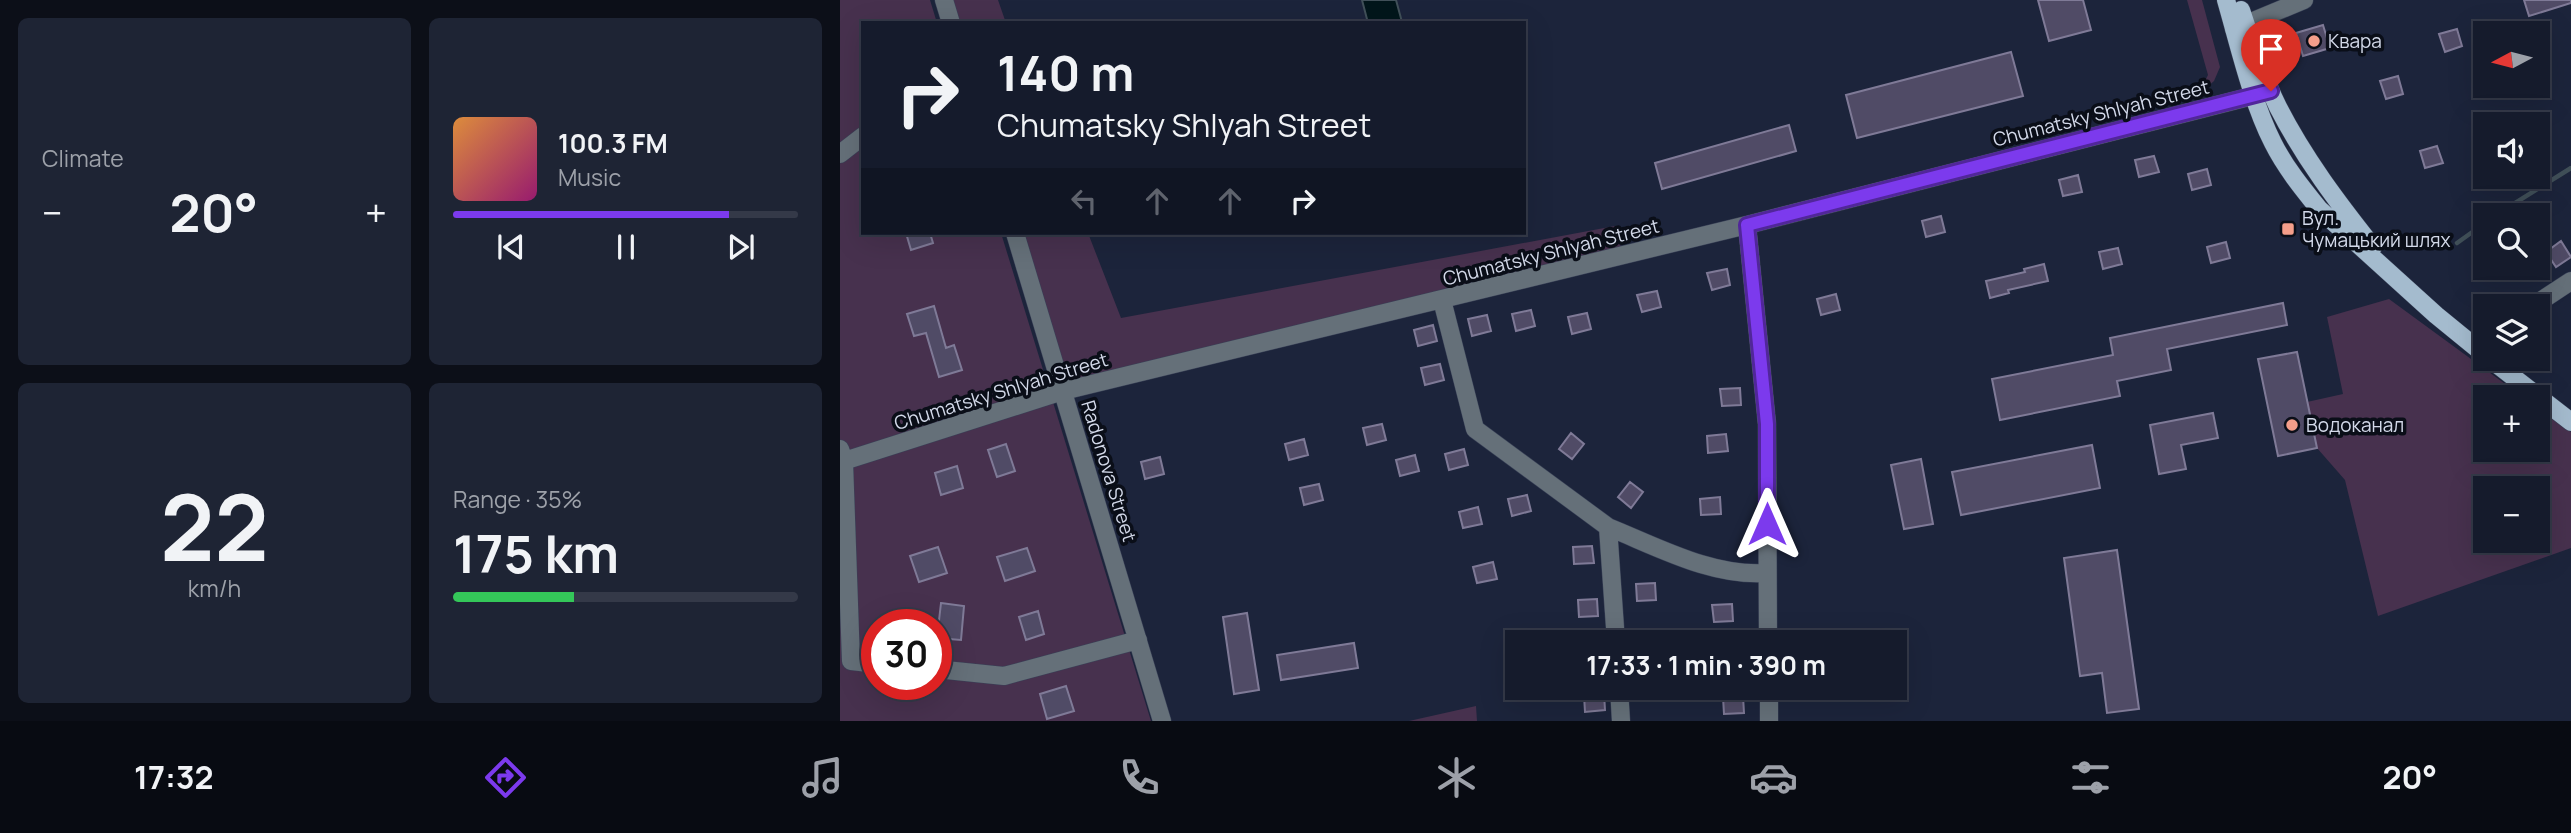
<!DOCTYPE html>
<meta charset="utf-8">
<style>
:root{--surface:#151b2c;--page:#1e2434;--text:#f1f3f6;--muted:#9da1a9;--line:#343948;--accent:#7c3aed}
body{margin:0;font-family:Manrope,sans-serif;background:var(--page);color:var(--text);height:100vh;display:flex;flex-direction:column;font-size:26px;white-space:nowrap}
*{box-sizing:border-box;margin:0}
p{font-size:23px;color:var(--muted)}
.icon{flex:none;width:38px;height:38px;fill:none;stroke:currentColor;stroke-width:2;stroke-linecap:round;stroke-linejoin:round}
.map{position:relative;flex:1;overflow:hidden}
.panel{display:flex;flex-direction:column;gap:18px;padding:18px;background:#0c0f18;width:840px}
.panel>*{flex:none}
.guide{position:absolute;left:21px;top:21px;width:665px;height:214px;border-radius:0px;box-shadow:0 7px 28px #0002,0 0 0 2px var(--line);background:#151b2c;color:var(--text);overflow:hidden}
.needle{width:46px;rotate:263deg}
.fabs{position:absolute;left:1633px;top:21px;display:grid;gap:14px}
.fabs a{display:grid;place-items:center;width:77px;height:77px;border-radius:0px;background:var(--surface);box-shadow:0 7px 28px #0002,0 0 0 2px var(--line);font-size:35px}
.speed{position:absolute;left:21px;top:609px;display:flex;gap:14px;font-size:35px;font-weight:700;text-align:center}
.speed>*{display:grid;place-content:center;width:91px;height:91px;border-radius:50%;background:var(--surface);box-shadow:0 7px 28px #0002,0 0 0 2px var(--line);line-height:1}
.speed .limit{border:10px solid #d22;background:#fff;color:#111}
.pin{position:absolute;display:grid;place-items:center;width:60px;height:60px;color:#fff;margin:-72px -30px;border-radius:50% 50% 50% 0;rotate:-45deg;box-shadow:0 0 7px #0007}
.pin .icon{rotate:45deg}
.me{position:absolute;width:77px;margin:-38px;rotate:0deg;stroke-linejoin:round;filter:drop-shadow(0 0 5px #0008)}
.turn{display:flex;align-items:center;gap:24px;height:147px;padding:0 21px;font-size:32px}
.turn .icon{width:91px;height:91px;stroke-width:2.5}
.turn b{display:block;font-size:49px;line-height:60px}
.lanes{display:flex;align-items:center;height:66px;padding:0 21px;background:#0003;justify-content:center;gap:35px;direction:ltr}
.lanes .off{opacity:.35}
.big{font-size:52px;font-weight:700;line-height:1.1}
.panel .widget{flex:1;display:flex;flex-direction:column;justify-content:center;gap:10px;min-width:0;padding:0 24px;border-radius:10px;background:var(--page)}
.panel .dial{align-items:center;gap:0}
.dial b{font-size:91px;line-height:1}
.song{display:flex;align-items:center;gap:21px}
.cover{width:84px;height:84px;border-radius:10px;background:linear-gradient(135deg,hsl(30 70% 55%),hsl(320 70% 35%))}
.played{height:7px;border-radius:4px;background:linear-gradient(90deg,var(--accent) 80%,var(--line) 80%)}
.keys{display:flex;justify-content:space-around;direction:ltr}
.heat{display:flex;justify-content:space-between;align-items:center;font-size:38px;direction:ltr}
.charge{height:10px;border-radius:5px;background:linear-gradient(90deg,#34c759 35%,var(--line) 0)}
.panel .tiles{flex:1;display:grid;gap:18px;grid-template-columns:repeat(2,1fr)}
.trip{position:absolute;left:665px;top:630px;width:402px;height:70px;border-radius:0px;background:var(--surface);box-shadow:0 7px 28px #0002,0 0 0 2px var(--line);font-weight:700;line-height:70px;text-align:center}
.tab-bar{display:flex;height:112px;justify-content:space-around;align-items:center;background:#080b12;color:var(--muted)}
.tab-bar .icon{width:49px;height:49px}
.tab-bar .active{color:var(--accent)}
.tab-bar b{font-size:32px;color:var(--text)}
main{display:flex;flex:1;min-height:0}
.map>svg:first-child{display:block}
.green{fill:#47314e;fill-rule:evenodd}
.water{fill:#02161b;stroke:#415059;stroke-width:2}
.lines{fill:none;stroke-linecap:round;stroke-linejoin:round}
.stream{stroke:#415059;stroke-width:4.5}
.building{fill:#504b66;stroke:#7f7a97;stroke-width:2}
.minor-casing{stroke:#394157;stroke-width:19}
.major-casing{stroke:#394157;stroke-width:19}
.minor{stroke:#657079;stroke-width:18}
.major{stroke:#a4bbce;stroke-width:18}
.route-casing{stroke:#51269a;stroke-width:18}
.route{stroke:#7c3aed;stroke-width:12}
.poi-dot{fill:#f49e8a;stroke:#0a0e18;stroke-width:2.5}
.labels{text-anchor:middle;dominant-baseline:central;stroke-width:7;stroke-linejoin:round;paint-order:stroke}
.poi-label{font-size:19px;fill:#d3d9e9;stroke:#0a0e18;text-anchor:start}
.street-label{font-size:19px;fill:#d3d9e9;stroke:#0a0e18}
</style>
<main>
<section class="panel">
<div class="tiles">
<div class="widget"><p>Climate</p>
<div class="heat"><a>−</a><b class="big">20°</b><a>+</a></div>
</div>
<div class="widget">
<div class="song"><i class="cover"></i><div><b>100.3 FM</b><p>Music</p></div></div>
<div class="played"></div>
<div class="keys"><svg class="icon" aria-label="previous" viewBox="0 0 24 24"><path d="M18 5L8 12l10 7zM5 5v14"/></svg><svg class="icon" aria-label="pause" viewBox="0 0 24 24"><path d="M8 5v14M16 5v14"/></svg><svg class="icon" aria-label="next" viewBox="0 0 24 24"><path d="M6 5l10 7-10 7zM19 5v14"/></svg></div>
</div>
<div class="widget dial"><b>22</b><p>km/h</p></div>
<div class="widget"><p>Range · 35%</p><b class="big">175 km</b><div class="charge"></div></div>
</div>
</section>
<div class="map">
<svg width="1731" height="721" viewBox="0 0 1731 721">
<rect width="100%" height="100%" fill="#1c243b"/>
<path class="green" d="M0,0h90l7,23h-74v210h138l150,488h-311zM37,625h59v59h-59z
M104,0h54l8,23h-55z
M1347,0h15l18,67 -6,14 -16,14 10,-20z
M775,226l8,29 -560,136 -48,-158h73l33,85z
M1549,299l134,98h-38v53h53v-42l33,24v116l-193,68 -33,-136 -28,-32 -10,-46 36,-8 -16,-77zM1645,488h53v53h-53z
M636,706l1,15h-68z"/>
<path class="water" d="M522,0h34l6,22 -34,1z"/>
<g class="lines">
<path class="stream" d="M1656,215l75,-47
M1617,243l28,-20"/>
</g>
<path class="building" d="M1198,0h45l8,30 -42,11z
M1684,0h47v3l-42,13z
M1483,25l7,23 -27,8 -7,-23z
M1617,29l5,17 -17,6 -6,-18z
M1171,52l12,44 -166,42 -11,-43z
M1558,76l5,18 -17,5 -6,-18z
M949,125l7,26 -134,38 -7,-26z
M1597,146l6,17 -18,5 -5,-17z
M1314,156l5,16 -20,5 -4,-17z
M1367,169l4,16 -19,5 -4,-16z
M1238,175l4,17 -19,4 -4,-16z
M1101,216l4,16 -19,5 -4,-16z
M66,233h24l3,10 -22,7z
M1721,241l10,16 -15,10 -10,-15z
M1386,242l4,16 -19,5 -4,-16z
M1278,248l4,16 -19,5 -4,-17z
M1204,264l4,17 -40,9 1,3 -19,5 -4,-17 39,-9 -1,-3z
M887,269l3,16 -18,5 -5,-17z
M817,291l4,16 -19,5 -5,-17z
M996,294l4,16 -19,5 -4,-16z
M1443,303l4,22 -120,24 4,21 -54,11 3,15 -120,24 -8,-41 121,-24 -3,-17z
M94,306l12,42 8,-3 8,25 -23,7 -13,-44 -12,3 -7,-22z
M691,310l4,16 -19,5 -4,-17z
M747,313l4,16 -19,5 -4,-17z
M647,315l4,16 -19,5 -4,-17z
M593,325l4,16 -19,5 -4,-16z
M1457,352l20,96 -39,8 -20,-97z
M600,364l4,16 -19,5 -4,-17z
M900,388l1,17 -19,1 -2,-17z
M1373,413l5,25 -37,7 5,24 -27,5 -9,-49z
M542,424l4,16 -19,5 -4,-17z
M731,433l13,11 -12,15 -13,-10z
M886,434l2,17 -20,2 -1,-17z
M464,439l4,16 -19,5 -4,-16z
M166,444l9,27 -18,6 -9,-27z
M1252,445l8,43 -139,27 -9,-43z
M624,449l4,16 -19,5 -4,-16z
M575,455l4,16 -19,5 -4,-16z
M320,457l4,17 -19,5 -4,-17z
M1081,459l12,65 -29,5 -13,-64z
M117,466l6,22 -22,7 -6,-22z
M790,482l13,10 -12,16 -13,-11z
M479,484l4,16 -19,5 -4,-17z
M687,495l4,16 -19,5 -4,-17z
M880,497l1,17 -20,1 -1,-16z
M638,507l4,17 -19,4 -4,-16z
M752,546l2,17 -20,1 -1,-17z
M98,547l9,26 -28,9 -9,-26z
M187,548l8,23 -30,10 -8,-24z
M1277,550l22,159 -32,4 -5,-40 -22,3 -16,-118z
M653,562l4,17 -20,4 -4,-16z
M815,583l1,17 -19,1 -1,-17z
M757,599l1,17 -19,1 -1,-17z
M101,603l23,3 -3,34 -24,-2z
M892,604l1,17 -19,1 -2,-17z
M198,611l6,23 -18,6 -7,-23z
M407,613l12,77 -25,4 -11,-77z
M514,643l4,25 -77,12 -4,-25z
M226,686l8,25 -27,8 -7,-25z
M764,693l1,17 -20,2 -1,-17z
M903,696l1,17 -20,1 -1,-17z"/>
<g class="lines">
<defs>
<path id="minor" d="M104,0l7,23
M1394,29l70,-29
M0,154l23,-18
M907,225l20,199 1,218
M175,233l147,488
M602,300l33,129 133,98 8,115
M1693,306l38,-25
M0,449l4,12 7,200 26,3
M4,461l219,-70 684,-166 521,-133
M768,527c50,20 104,50 159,46
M96,669l68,7 134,-36
M779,688l2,33
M929,688v33"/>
<path id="major" d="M1386,0c13,45 26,102 47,143 12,24 29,45 46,66l117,106 49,40
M1401,10c11,33 22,66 37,97 26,51 60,96 95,140
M1650,359l81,63"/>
</defs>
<use href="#minor" class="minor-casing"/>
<use href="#major" class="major-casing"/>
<use href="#minor" class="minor"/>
<use href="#major" class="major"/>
</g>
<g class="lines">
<defs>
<path id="route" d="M927,524v-100l-20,-199 524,-134"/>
</defs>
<use href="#route" class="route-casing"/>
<use href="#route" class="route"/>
</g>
<g class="poi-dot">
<circle cx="1474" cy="41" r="7"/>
<rect x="1441" y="222" width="14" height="14" rx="3.5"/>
<circle cx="1452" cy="425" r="7"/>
</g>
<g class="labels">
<g class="poi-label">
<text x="1488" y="41">Квара</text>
<text x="1462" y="218">Вул.<tspan x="1462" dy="22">Чумацький шлях</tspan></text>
<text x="1466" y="425">Водоканал</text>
</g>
<g class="street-label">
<text transform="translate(1261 113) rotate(-14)">Chumatsky Shlyah Street</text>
<text transform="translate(711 252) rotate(-14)">Chumatsky Shlyah Street</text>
<text transform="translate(161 391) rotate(-17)">Chumatsky Shlyah Street</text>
<text transform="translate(269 471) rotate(73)">Radonova Street</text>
</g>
</g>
</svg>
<div class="fabs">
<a><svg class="needle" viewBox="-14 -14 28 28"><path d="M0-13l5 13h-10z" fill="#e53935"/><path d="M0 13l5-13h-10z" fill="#9da1a9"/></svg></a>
<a><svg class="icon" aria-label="sound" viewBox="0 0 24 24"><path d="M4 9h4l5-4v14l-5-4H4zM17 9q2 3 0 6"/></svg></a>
<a><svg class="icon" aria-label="search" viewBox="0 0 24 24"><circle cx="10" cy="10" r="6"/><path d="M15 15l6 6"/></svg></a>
<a><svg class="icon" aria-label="layers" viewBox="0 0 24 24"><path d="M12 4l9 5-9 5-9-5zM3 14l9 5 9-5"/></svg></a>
<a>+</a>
<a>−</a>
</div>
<div class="speed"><div class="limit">30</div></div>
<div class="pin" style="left:1431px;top:91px;background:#d93025"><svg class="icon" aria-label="arrive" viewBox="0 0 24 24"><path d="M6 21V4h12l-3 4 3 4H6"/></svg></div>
<svg class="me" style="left:927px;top:524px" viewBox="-20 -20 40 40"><path d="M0-17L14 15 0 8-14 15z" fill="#7c3aed" stroke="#fff" stroke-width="4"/></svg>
<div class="trip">17:33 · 1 min · 390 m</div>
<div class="guide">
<div class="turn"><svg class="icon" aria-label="right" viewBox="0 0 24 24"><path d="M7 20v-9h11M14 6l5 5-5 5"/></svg><div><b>140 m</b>Chumatsky Shlyah Street</div></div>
<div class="lanes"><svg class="icon off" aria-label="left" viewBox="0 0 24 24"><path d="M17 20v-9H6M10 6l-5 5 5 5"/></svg><svg class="icon off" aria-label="ahead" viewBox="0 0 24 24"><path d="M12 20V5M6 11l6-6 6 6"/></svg><svg class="icon off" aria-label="ahead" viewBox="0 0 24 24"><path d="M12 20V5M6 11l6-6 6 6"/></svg><svg class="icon" aria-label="right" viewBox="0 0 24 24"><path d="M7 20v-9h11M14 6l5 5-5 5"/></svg></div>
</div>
</div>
</main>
<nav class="tab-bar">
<b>17:32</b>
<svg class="icon active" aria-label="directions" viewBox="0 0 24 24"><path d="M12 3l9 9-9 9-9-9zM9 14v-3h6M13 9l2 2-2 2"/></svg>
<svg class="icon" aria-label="music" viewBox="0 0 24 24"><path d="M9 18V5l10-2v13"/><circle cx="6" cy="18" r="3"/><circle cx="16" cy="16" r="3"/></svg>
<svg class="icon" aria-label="phone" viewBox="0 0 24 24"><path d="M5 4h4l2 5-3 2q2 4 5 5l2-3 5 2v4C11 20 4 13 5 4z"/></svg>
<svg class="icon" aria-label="climate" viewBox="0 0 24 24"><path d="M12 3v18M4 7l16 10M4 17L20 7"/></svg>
<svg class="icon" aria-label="car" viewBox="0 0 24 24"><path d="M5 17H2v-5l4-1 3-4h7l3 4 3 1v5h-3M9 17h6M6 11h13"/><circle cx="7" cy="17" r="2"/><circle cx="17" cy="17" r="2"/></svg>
<svg class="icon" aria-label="filters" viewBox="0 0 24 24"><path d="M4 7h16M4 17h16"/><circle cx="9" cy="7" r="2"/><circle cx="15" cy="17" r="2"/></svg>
<b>20°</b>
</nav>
